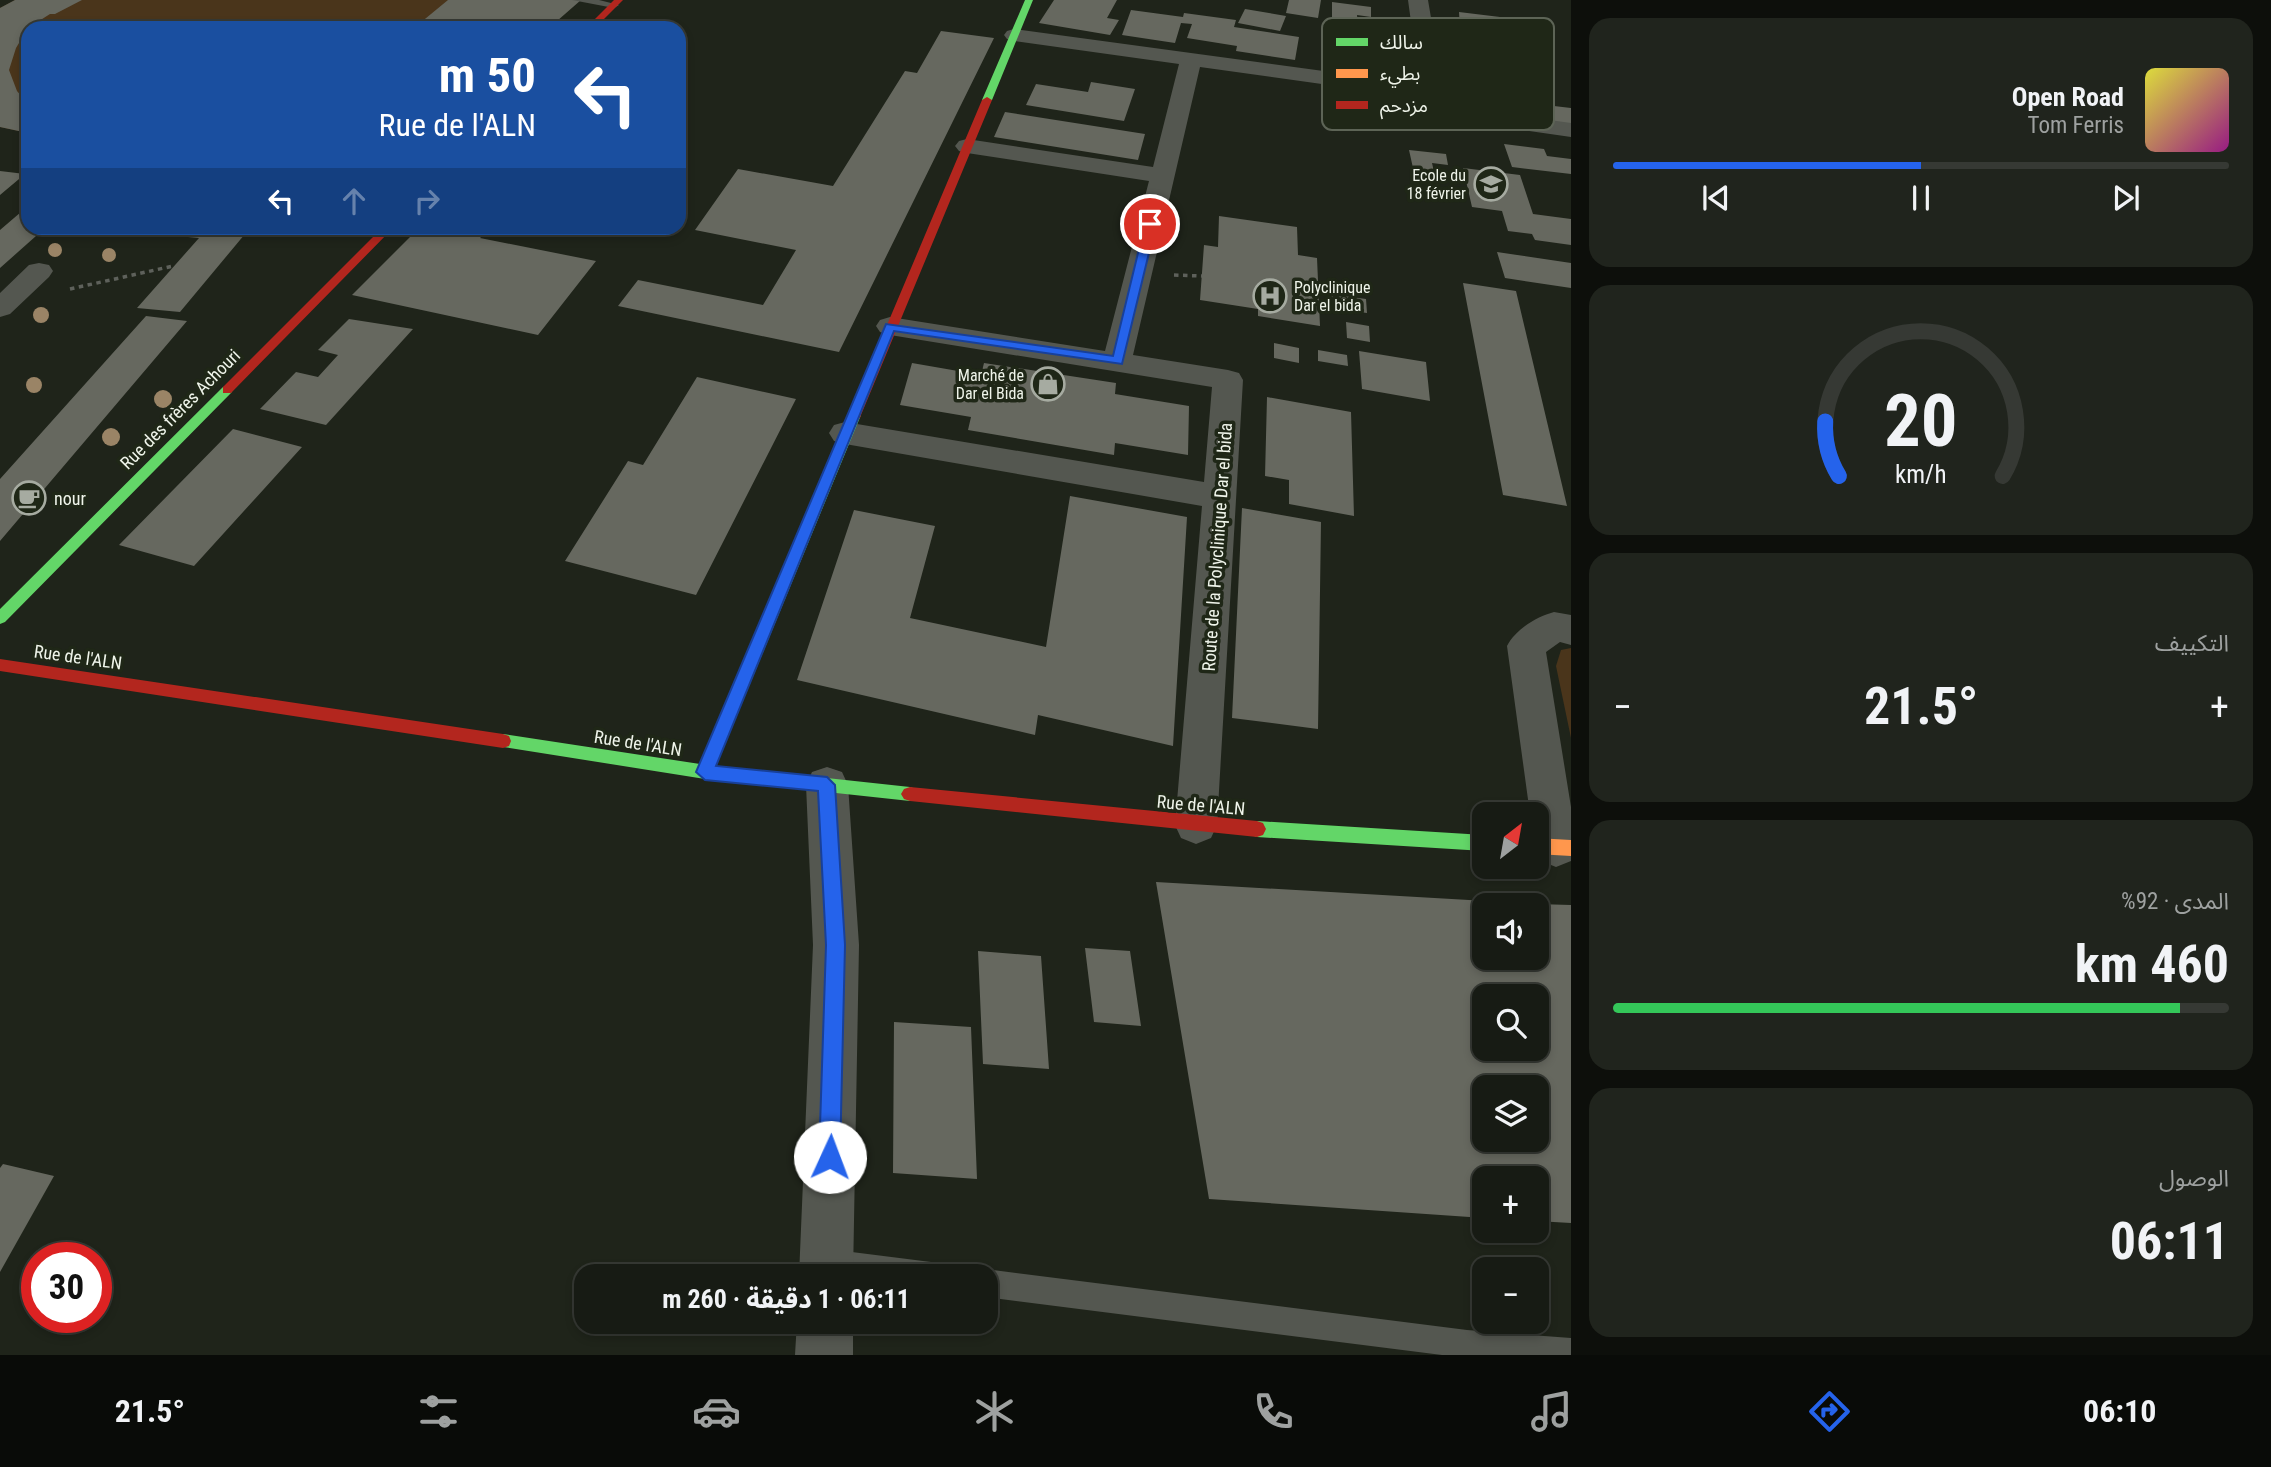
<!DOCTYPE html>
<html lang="ar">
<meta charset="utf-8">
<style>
:root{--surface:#171b14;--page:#20241d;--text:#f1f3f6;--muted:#9ea1a0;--line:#363934;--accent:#2563eb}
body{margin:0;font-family:"Roboto Condensed","Noto Sans Arabic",sans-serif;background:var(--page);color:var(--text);direction:rtl;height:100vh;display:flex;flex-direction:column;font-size:26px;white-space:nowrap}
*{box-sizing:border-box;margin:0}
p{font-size:23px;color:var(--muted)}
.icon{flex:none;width:38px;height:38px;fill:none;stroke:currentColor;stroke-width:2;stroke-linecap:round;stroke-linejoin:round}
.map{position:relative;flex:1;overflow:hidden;direction:ltr}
.side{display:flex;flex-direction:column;gap:18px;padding:18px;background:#0d0f0b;width:700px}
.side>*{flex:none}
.hud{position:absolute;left:21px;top:21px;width:665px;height:214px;border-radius:21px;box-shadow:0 4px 10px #0003,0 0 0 2px var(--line);direction:rtl;background:#1a4fa0;color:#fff;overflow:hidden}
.needle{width:46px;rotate:31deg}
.fabs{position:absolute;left:1472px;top:802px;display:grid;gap:14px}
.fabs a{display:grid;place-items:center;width:77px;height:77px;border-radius:14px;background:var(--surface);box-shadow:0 4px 10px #0003,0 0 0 2px var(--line);font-size:35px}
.speed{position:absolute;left:21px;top:1242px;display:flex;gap:14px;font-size:35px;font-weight:700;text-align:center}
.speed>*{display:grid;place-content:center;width:91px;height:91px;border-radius:50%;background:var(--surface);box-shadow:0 4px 10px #0003,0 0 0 2px var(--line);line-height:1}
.speed .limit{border:10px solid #d22;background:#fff;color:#111}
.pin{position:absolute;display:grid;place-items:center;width:60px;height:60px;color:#fff;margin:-30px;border:4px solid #fff;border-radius:50%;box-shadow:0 2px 7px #0007}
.me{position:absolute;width:77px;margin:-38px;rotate:2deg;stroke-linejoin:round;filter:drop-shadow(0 0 5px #0008)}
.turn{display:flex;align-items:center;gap:24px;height:147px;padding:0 35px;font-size:32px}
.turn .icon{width:91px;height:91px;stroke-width:2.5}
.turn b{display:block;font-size:49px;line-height:60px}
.lanes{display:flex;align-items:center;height:66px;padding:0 35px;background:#0003;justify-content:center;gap:35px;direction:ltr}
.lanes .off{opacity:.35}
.big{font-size:52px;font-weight:700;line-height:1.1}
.side .tile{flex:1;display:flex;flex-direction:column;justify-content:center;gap:10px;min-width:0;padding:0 24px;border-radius:21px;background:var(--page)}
.side .dial{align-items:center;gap:0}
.dial svg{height:182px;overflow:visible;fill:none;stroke:var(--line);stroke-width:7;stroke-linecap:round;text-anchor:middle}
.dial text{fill:var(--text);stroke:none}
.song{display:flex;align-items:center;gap:21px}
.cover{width:84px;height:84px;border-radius:10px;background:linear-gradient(135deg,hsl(60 70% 55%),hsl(310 70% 35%))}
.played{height:7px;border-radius:4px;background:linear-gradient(90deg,var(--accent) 50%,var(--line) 50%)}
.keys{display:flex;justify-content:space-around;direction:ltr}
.heat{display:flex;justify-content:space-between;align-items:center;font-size:38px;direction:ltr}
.charge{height:10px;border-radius:5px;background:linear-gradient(90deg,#34c759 92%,var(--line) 0)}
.trip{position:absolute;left:574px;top:1264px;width:424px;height:70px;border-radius:21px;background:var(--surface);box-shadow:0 4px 10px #0003,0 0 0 2px var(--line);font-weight:700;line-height:70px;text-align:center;direction:rtl}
.tabs{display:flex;height:112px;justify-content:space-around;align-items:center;background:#090b08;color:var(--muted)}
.tabs .icon{width:49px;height:49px}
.tabs .active{color:var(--accent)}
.tabs b{font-size:32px;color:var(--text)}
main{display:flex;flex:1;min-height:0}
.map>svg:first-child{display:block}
.green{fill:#4a351b}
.building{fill:#66685f;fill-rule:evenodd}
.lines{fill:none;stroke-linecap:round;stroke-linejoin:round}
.path{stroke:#5e615b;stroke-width:3.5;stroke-dasharray:4.5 4.5;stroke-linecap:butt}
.lane{fill:#545750;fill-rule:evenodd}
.street{fill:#545750;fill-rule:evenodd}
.fast{fill:#63d668;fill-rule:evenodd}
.slow{fill:#ff974d;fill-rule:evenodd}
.jam{fill:#b3261e;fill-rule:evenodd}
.tree{fill:#9a8466}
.route{fill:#2563eb;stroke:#184099;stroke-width:2}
.labels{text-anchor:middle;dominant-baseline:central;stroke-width:7;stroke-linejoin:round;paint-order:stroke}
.far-poi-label{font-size:16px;fill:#eff4ea;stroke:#1f2717;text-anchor:end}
.street-label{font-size:18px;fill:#eff4ea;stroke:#1f2717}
.poi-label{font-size:18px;fill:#eff4ea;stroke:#1f2717;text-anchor:start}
.key{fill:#1f2717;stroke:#5d6456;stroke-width:2}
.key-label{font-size:19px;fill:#eff4ea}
</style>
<main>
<section class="side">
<div class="tile">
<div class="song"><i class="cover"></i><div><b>Open Road</b><p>Tom Ferris</p></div></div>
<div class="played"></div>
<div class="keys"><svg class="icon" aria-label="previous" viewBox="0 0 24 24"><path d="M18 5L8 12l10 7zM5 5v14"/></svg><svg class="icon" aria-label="pause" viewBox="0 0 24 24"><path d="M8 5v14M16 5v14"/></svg><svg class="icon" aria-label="next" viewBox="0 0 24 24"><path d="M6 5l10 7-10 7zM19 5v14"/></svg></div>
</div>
<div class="tile dial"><svg viewBox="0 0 100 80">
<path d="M14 69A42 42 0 1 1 86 69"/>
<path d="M14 69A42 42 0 0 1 8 45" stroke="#2563eb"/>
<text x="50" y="56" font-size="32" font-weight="700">20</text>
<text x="50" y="72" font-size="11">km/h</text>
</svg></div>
<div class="tile"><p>التكييف</p>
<div class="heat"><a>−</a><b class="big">21.5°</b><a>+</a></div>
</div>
<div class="tile"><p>المدى · 92%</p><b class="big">460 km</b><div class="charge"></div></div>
<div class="tile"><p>الوصول</p><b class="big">06:11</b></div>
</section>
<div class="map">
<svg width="1571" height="1355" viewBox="0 0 1571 1355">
<rect width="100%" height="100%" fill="#1f241a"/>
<path class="green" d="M15,0h520l-32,28h-475v105l-28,-6v-119z
M1571,648v90l-15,-72 5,-16z"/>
<path class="building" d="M15,0h67l-27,14h-5l-22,14 -12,20 -7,22 8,21 11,13v29l-28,-6v-119z
M448,0h133l-32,28h-135z
M1054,0h63l-10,18 12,2 -9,15 -71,-12z
M1289,0h32l-3,18 -32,-5z
M1332,2l39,5v10l-14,-2 1,10 -26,-3z
M1245,9l41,7 -6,15 -42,-8z
M1131,10l52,7 1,-4 52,7 -2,7 65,10 -4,23 -59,-9 1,-5 -50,-8 5,-14 -11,-1 -6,20 -53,-8z
M1459,12l41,5 5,35 -44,-6z
M941,31l53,7 -155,314 -221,-46 20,-26 125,25 33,-55 -101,-20 43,-61 95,17 72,-115 12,2z
M1091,82l44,7 -11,32 -98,-16 10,-21 52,8z
M1477,97l94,11v18l-89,-11z
M1005,112l140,22 -7,26 -144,-23z
M1504,144l40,5 3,7 24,3v15l-59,-7z
M1409,150l37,4 2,11 -16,-2 4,17 -21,-3z
M1463,168l57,7 13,39 38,5v26l-36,-5 -3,-6 -24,-3 -6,-20 -30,-4z
M0,171l25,3 -25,21z
M28,206v22h17l-45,40v-38z
M1219,216l78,11 1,28 19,3 3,68 -62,-10v-7l-58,-9 4,-55 14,2z
M149,228h101l-70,84 -43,-4 62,-70 -55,-5z
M419,228h71l-10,10 116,23 -58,74 -186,-40z
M1497,252l74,11v25l-66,-10z
M1463,283l53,8 51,215 -64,-11z
M1330,294l36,5 1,14 -36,-5z
M146,316l41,5 -187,220v-62z
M349,319l64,10 -87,96 -66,-16 36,-37 22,5 20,-22 -20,-5z
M1346,322l23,4 1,16 -23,-4z
M1274,343l25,5v15l-25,-5z
M1318,350l29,5 1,11 -30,-5z
M1359,351l67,11 4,39 -68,-12z
M912,363l69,12 3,-12 132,20 -1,11 74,12 -1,49 -73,-12 -1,12 -146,-25 3,-13 -71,-12z
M697,377l99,22 -100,196 -131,-34 63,-100 15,4z
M1267,397l84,15 3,104 -65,-12v-24l-24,-4z
M233,429l69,18 -108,119 -75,-21z
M1070,496l117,21 -14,229 -135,-31 -3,20 -238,-55 57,-170 81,16 -25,92 136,29z
M1242,508l79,14 -3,207 -86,-11z
M1156,882l365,21 -37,2v52h52v-53l35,1v318l-35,-2v-43h-52v40l-275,-19zM1484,996h52v52h-52zM1484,1087h52v52h-52z
M1085,948l45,3 11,75 -47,-4z
M978,951l63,5 8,113 -66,-5z
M894,1022l77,5 6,152 -84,-6z
M3,1164l51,12 -54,96v-104z"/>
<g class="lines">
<path class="path" d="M1174,275l28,1
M70,289l103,-23"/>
<path class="lane" d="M572,0h27l20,5 -5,3z
M828,1249l103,13 10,4 4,10h-119l-8,-3 -4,-10 4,-10z
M985,1269l482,61 104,8v17h-129l-457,-58v-21h-11z"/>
<path class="street" d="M1408,0h20l14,83 -16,10 50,17 95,13v14l-98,-14 -87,-30 -186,-26 -67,288 95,15 11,3 4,7 -26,445 -6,13 -15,6 -15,-6 -6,-13 27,-319 -357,-62 -11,-3 -5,-8 5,-8 11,-3 359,60 8,-95 -322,-52 -10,-3 -4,-6 4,-6 10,-3 215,34 44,-170 -182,-28 -8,-2 -4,-5 4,-5 8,-2 186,28 26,-103 -165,-23 -7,-2 -3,-4 3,-4 7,-2 398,54 7,-3z
M39,263l10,2 4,6 -4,6 -39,37 -10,3v-24l29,-28z
M1554,612l17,3v30l-11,-3 -14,10 25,155v54l-15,6 -15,-6 -5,-9v-38h-6l-23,-168c9,-17 29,-29 47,-34z
M827,767l15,5 6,13 11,160 -6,331h-54l14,-331 -7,-160 6,-13z
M797,1321h56v34h-58z"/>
<path class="fast" d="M1025,0h8l-41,100 -8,2 -2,-2z
M227,386l6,4 -2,3 -226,229 -5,2v-15l223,-222z
M855,411l6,4 -145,351 194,21 6,2 3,5 -3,5 -6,2 -205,-22 -208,-33 -2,-5 2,-5 6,-2 197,30 149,-349z
M1257,821l227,14v16l-227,-14 -6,-2 -3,-6 3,-6z"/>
<path class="slow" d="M1536,838l35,2v16l-35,-2z"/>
<path class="jam" d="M614,0h9l-28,28h-9z
M987,97l5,3 -131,315 -1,3h-10l-1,-3 133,-315z
M382,228h11l-162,165h-8v-6z
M0,659l503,75 6,2 2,5 -2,5 -6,2 -503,-77z
M910,787l347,34 6,2 3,6 -3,6 -6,2 -347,-36 -6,-2 -3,-5 3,-5z"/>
</g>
<g class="tree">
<circle cx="55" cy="250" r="7"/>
<circle cx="109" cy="255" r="7"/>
<circle cx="41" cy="315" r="8"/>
<circle cx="34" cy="385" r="8"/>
<circle cx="163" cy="399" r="9"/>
<circle cx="111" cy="437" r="9"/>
</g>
<path class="route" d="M1150,221l6,3 -34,140 -228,-33 -178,435 111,11 8,8 10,160 -5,212 -3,7 -7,3 -8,-3 -3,-7 7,-212 -8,-154 -113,-11 -9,-8 190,-448 227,32 32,-132z"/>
<defs>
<symbol id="school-ring" viewBox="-11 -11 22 22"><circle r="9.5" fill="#1f2717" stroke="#a6aba1" stroke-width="1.5"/><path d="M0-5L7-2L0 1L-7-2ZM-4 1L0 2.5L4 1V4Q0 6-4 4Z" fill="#a6aba1"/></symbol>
<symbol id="hospital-ring" viewBox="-11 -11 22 22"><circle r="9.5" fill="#1f2717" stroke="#a6aba1" stroke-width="1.5"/><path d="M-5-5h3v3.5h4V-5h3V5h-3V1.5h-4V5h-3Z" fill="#a6aba1"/></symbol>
<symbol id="shop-ring" viewBox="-11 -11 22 22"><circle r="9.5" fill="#1f2717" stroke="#a6aba1" stroke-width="1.5"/><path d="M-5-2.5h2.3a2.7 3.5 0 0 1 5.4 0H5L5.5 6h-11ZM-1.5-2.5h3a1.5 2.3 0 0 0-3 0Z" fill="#a6aba1"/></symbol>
<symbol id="cafe-ring" viewBox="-11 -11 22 22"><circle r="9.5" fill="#1f2717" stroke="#a6aba1" stroke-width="1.5"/><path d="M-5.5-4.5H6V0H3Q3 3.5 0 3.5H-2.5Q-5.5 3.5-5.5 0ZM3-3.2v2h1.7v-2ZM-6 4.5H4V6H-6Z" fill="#a6aba1"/></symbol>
</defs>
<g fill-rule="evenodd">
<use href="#school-ring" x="1472" y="165" width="38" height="38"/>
<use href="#hospital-ring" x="1251" y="277" width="38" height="38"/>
<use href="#shop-ring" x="1029" y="365" width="38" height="38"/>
<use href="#cafe-ring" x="10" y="479" width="38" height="38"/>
</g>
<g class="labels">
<g class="far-poi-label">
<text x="1466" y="175">Ecole du<tspan x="1466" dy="18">18 février</tspan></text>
<text x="1294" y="287" text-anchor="start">Polyclinique<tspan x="1294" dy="18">Dar el bida</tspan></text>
<text x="1024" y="375">Marché de<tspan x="1024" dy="18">Dar el Bida</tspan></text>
</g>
<g class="street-label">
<text transform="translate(180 409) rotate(-45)">Rue des frères Achouri</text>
<text transform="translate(1217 547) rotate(-86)">Route de la Polyclinique Dar el bida</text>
<text transform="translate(78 657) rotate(8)">Rue de l'ALN</text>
<text transform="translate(638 743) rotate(9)">Rue de l'ALN</text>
<text transform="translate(1201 805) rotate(5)">Rue de l'ALN</text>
</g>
<g class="poi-label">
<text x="54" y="498">nour</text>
</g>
</g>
<rect x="1322" y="18" width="232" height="112" rx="10" class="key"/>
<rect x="1336" y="38" width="32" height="8" fill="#63d668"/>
<rect x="1336" y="69" width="32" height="9" fill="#ff974d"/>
<rect x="1336" y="101" width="32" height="8" fill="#b3261e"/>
<g class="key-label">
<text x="1380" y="49">سالك</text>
<text x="1380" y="80">بطيء</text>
<text x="1380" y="112">مزدحم</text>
</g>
</svg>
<div class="fabs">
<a><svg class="needle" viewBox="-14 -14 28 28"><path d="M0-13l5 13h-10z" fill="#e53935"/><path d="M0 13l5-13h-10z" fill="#9ea1a0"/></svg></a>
<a><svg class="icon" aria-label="sound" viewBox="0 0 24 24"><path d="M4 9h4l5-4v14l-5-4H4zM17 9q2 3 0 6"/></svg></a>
<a><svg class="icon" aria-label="search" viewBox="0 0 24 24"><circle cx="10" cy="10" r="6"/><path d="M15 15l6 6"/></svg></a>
<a><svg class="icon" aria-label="layers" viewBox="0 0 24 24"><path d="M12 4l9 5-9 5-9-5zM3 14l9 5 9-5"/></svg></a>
<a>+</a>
<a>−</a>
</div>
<div class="speed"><div class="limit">30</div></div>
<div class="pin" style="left:1150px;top:224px;background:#d93025"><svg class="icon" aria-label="arrive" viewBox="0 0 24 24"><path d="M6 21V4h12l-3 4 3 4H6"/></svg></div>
<svg class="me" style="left:830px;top:1157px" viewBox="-20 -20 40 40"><circle r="19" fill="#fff"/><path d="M0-13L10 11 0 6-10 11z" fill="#2563eb"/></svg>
<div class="trip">06:11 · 1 دقيقة · 260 m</div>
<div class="hud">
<div class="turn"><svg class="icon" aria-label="left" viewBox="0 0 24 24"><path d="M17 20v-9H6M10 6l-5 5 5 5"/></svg><div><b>50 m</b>Rue de l'ALN</div></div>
<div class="lanes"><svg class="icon" aria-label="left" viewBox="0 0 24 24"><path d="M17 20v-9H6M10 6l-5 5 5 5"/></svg><svg class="icon off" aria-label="ahead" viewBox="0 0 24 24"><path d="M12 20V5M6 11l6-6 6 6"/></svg><svg class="icon off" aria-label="right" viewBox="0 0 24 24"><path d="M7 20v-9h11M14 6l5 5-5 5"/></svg></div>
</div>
</div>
</main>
<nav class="tabs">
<b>06:10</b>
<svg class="icon active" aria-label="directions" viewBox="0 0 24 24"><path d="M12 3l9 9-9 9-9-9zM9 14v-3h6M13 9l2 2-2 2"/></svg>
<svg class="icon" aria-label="music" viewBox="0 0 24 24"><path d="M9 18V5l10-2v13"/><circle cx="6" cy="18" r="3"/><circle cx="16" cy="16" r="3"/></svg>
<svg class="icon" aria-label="phone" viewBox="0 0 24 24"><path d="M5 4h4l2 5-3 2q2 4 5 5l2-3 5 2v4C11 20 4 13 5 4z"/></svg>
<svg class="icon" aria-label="climate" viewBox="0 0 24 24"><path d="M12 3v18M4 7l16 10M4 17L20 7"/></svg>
<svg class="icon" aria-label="car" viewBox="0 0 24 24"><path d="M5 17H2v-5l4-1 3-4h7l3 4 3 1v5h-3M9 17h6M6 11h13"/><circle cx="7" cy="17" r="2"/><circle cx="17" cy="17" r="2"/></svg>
<svg class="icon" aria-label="filters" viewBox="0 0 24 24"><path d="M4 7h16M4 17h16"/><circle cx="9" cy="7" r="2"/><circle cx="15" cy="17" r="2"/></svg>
<b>21.5°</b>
</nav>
